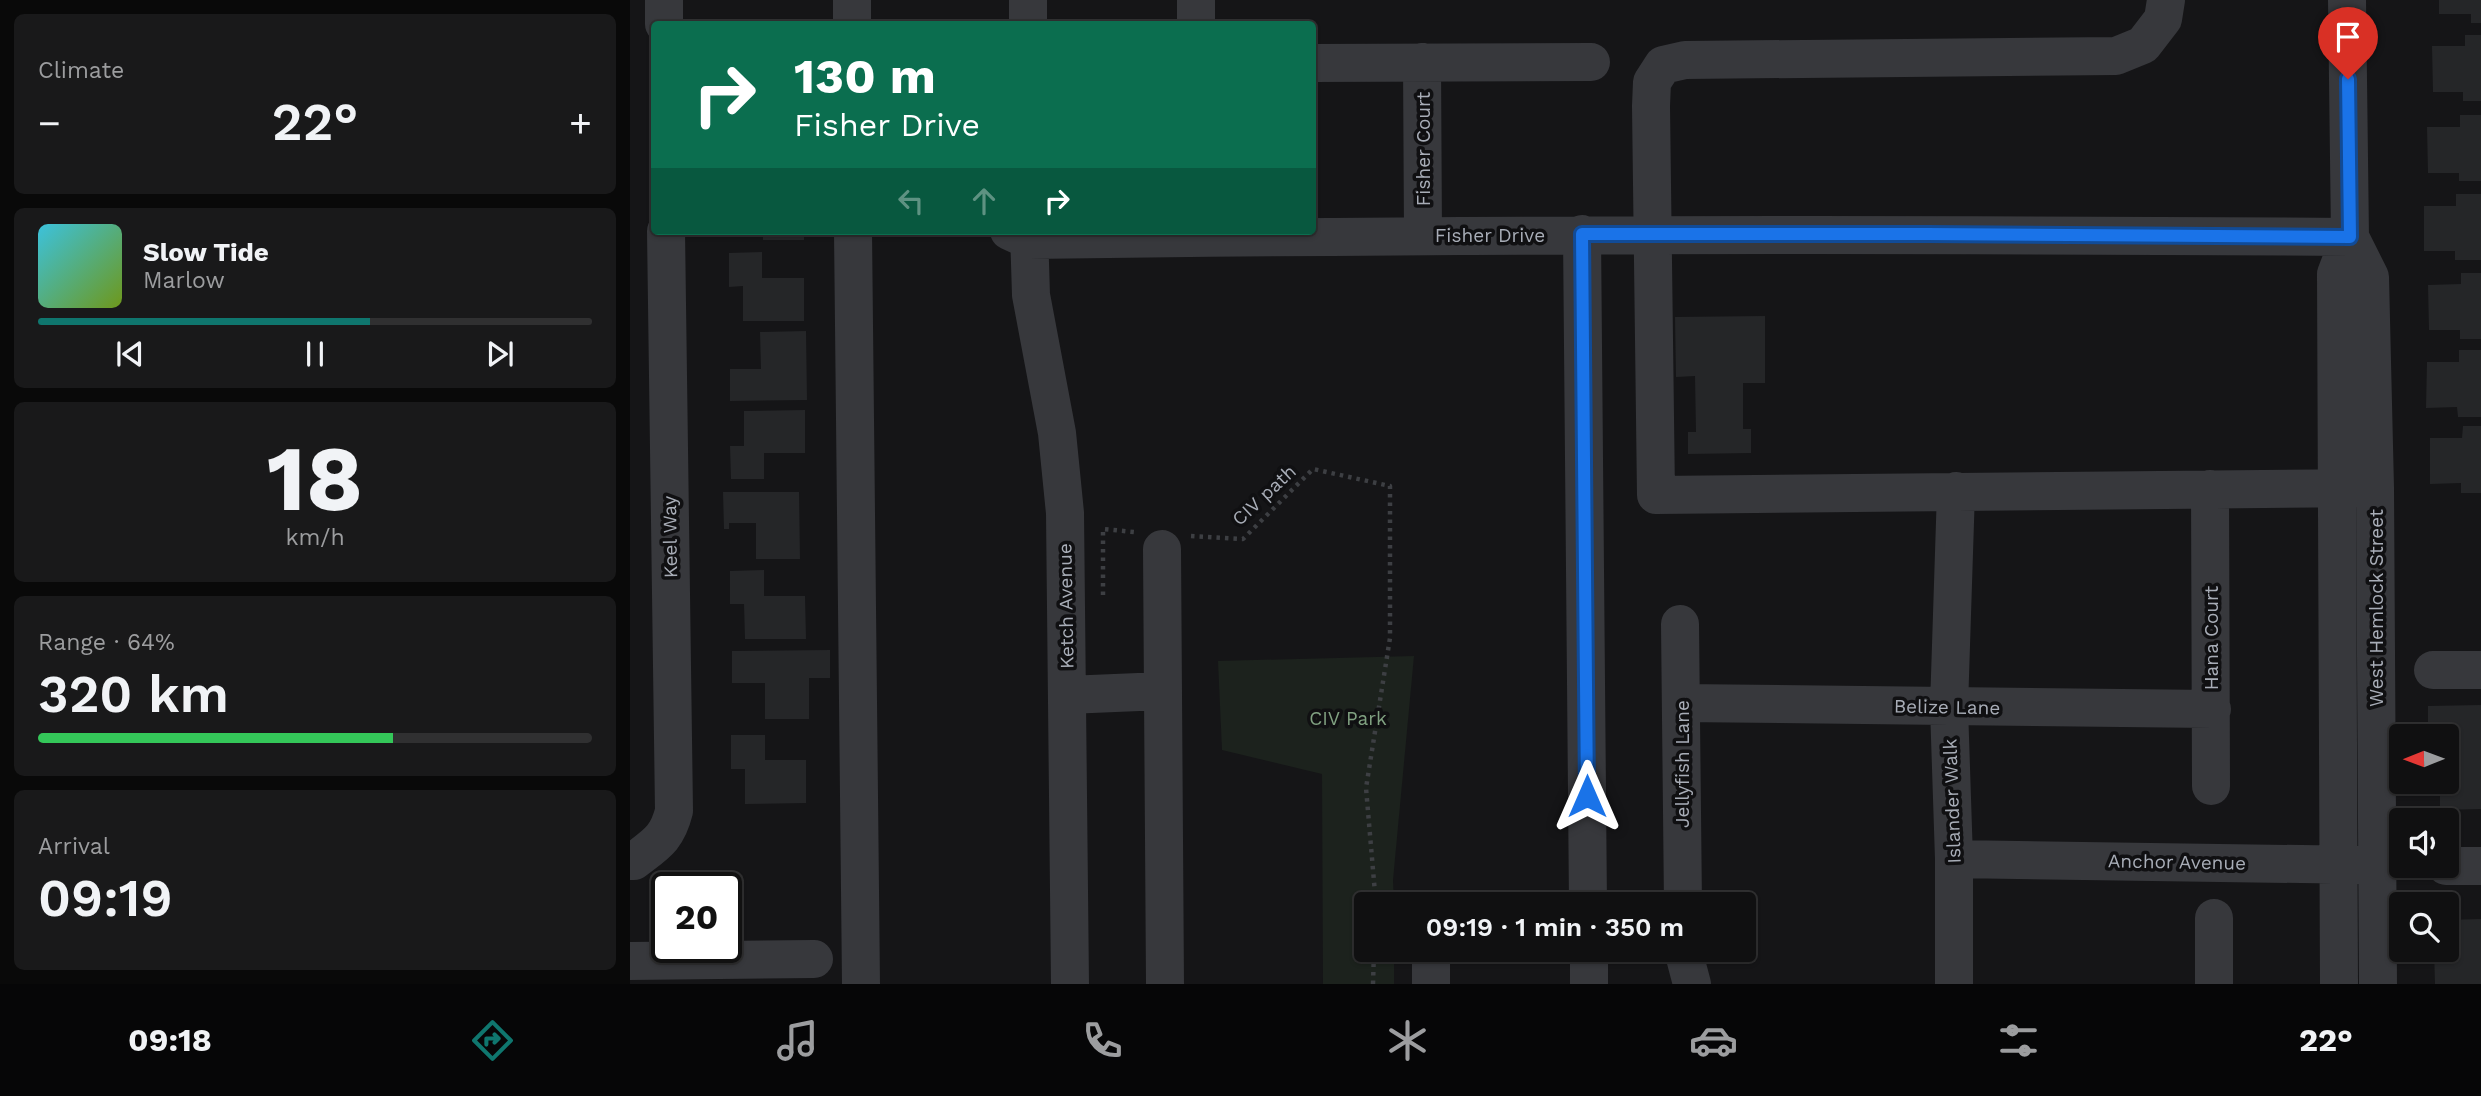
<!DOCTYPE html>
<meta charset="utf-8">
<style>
:root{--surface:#101011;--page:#19191a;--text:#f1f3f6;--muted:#9c9d9f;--line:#303031;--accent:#0f766e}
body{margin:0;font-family:"Work Sans",sans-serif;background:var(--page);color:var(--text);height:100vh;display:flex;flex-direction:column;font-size:26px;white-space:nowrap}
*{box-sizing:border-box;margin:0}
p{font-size:23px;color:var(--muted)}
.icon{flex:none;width:38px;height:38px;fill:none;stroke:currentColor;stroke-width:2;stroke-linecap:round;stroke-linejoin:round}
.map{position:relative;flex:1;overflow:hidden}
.sheet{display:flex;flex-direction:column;gap:14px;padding:14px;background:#090909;width:630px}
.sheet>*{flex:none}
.banner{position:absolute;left:21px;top:21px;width:665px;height:214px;border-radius:7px;box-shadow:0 2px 5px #0004,0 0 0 2px var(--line);background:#0b6e4f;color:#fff;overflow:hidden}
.needle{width:46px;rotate:269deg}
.buttons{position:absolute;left:1759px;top:724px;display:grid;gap:14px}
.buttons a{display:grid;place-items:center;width:70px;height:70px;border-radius:7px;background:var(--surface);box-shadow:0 2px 5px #0004,0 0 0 2px var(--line);font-size:35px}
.speed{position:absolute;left:21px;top:872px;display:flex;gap:14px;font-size:35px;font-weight:700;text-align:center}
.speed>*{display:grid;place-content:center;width:91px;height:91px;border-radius:50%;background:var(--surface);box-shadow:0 2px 5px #0004,0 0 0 2px var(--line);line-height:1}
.speed .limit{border:4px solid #111;border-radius:10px;background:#fff;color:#111}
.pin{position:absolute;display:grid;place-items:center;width:60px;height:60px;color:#fff;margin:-72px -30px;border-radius:50% 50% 50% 0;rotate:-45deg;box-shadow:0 0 7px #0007}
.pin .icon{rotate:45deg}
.me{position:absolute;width:77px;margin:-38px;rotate:0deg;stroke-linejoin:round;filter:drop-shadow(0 0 5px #0008)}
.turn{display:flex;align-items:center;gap:24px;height:147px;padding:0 28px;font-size:32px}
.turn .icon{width:91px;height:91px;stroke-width:2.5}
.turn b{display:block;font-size:49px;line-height:60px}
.lanes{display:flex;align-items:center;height:66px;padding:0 28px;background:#0003;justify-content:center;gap:35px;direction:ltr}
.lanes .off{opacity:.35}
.big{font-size:52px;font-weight:600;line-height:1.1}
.sheet .tile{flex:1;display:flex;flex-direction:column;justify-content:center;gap:10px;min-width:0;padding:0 24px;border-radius:10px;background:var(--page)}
.sheet .dial{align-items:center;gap:0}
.dial b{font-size:91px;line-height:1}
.song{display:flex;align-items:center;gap:21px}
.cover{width:84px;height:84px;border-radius:10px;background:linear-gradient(135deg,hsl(190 70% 55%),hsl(80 70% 35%))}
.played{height:7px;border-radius:4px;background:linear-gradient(90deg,var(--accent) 60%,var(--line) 60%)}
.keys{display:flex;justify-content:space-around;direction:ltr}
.heat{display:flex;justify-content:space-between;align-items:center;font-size:38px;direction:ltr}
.charge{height:10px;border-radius:5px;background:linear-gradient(90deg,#34c759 64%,var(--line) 0)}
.trip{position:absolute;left:724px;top:892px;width:402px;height:70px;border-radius:7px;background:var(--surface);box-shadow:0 2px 5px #0004,0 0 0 2px var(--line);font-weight:600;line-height:70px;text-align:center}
.dock{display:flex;height:112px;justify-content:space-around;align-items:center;background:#060607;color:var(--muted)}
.dock .icon{width:49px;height:49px}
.dock .selected{color:var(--accent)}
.dock b{font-size:32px;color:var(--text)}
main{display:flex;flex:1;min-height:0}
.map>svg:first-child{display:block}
.green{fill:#1c221d}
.building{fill:#252628}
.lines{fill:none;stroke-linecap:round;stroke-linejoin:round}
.path{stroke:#3d3f43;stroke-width:4.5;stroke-dasharray:3.5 5;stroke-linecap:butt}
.minor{stroke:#37383c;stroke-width:38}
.route-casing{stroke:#114b97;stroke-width:18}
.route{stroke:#1a73e8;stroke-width:12}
.labels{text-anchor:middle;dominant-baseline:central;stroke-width:7;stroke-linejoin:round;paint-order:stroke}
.street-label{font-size:19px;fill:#a8adb7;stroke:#101012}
.park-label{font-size:19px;fill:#80a181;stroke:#101012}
</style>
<main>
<section class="sheet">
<div class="tile"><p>Climate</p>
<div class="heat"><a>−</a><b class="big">22°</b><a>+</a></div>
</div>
<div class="tile">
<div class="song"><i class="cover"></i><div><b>Slow Tide</b><p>Marlow</p></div></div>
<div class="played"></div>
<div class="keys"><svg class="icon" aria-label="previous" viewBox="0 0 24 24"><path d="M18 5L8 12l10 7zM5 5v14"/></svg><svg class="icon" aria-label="pause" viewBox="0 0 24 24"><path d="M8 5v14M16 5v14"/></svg><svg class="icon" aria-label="next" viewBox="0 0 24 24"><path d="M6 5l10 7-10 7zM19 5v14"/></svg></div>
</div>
<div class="tile dial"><b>18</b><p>km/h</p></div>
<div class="tile"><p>Range · 64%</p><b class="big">320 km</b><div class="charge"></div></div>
<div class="tile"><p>Arrival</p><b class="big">09:19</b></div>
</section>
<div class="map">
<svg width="1851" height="984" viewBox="0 0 1851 984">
<rect width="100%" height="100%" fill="#151517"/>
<path class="green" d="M784,656l-21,224 1,25h-27v45h27v34h-71l-1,-210 -100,-24 -4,-89z"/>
<path class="building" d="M1809,0h42v23h-10v-9h-32z
M1835,35h16v66h-18v-9h-30l-1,-46h33z
M1830,115h21v66h-22v-8h-31l-1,-46h33z
M1826,194h25v66h-26v-9h-31v-45h32z
M133,231h41v9h-41z
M132,252v26h42v43h-61v-35l-14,1v-34z
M1831,273h20v66h-21v-9h-31l-1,-45 33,-1z
M1135,316v67h-22v46h8v24l-63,1v-22h8l-1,-56 -19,1 -1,-60z
M176,331l1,69 -77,1v-32h31l-1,-37z
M1829,350h22v67h-23l-1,-10 -31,1 1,-46h32z
M175,410v43h-41v26h-33l-1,-33h14v-35z
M1833,426h18v67h-20v-10l-31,1v-46h32z
M93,492h76l1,67h-44v-36h-27v6h-5z
M134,570v26h41l1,43h-61l-1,-35h-14v-33z
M200,650v28h-21v41h-44v-36h-33v-32z
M1851,705v104l-41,1v-28h6v-45h-18v-31z
M101,735h34v25h41v43l-61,1v-35h-14z
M1851,919v65h-46l-1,-34h12v-30z"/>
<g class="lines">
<path class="path" d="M561,536l52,3 70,-70 77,17v152l-24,150 10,117
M473,595v-66l31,3
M743,984l1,-34"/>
<path class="minor" d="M34,0v24
M222,0v24
M398,0v24
M566,0v24
M1536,0l-3,19 -20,26 -27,11 -431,4 -22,5 -11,17 -1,24 5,389 719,-7
M792,62l1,173
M682,63l279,-1
M223,231l8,753
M379,231l20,9c441,-6 881,-6 1321,-3
M399,231l2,64 26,138 8,80 5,471
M952,234l6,671
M1720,237l20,40 5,211 3,496
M1580,489l1,297
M532,549l3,435
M1050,624l3,281
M1803,670h48
M437,695l96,-4
M1052,703l530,6
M1324,859l410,6
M0,861h4c22,-17 33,-22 40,-50l-8,-580
M1816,866h35
M959,950v34
M1053,950l9,34
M0,961l184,-2
M801,984v-34
M1324,984v-125l-5,-152 7,-216
M1584,984v-66
M1709,984l-3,-710 14,-37 -3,-237"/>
</g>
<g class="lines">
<defs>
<path id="route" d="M957,796l-5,-562h345l423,3 -2,-158"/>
</defs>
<use href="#route" class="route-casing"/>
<use href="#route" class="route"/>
</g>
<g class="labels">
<g class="street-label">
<text transform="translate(793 149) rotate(-90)">Fisher Court</text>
<text x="860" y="235">Fisher Drive</text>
<text transform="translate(634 495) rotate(-43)">CIV path</text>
<text transform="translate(40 537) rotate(-91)">Keel Way</text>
<text transform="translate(436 606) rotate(-91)">Ketch Avenue</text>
<text transform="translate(1746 608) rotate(-90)">West Hemlock Street</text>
<text transform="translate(1581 638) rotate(-90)">Hana Court</text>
<text transform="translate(1317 707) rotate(1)">Belize Lane</text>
<text transform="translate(1052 764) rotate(-90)">Jellyfish Lane</text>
<text transform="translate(1322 801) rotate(-92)">Islander Walk</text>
<text transform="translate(1547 862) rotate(1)">Anchor Avenue</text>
</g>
<g class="park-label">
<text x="718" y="718">CIV Park</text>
</g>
</g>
</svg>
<div class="buttons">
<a><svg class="needle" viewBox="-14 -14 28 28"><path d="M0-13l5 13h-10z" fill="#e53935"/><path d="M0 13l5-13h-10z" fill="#9c9d9f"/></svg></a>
<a><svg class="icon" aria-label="sound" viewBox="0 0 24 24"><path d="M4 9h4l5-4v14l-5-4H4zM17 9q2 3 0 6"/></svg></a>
<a><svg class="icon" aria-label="search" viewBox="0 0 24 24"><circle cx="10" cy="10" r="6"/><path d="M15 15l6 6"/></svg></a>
</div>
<div class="speed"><div class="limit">20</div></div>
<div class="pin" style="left:1718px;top:79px;background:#d93025"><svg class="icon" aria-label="arrive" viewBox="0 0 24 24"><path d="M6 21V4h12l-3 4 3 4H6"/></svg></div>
<svg class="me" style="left:957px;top:796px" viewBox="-20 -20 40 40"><path d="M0-17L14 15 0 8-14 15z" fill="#1a73e8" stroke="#fff" stroke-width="4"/></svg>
<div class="trip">09:19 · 1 min · 350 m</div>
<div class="banner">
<div class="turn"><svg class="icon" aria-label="right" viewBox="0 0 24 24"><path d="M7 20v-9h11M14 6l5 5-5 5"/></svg><div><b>130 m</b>Fisher Drive</div></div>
<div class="lanes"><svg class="icon off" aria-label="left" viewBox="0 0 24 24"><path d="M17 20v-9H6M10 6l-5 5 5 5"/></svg><svg class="icon off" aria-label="ahead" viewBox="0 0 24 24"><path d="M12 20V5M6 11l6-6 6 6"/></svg><svg class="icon" aria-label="right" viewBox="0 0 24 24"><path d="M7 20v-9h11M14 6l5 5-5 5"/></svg></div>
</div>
</div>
</main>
<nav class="dock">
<b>09:18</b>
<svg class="icon selected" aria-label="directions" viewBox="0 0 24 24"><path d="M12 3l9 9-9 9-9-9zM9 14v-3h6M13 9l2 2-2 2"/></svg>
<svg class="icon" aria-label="music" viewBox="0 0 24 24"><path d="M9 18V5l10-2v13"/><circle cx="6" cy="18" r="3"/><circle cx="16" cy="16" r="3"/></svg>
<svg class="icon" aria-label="phone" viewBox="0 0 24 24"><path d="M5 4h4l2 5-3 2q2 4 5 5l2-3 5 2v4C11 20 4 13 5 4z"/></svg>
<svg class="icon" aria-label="climate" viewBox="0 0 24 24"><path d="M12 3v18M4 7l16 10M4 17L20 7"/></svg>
<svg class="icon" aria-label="car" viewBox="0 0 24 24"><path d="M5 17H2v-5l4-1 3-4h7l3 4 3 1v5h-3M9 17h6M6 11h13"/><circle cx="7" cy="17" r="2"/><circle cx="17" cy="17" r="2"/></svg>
<svg class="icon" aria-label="filters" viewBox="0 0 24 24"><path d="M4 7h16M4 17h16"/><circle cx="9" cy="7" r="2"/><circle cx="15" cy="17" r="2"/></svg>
<b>22°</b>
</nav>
